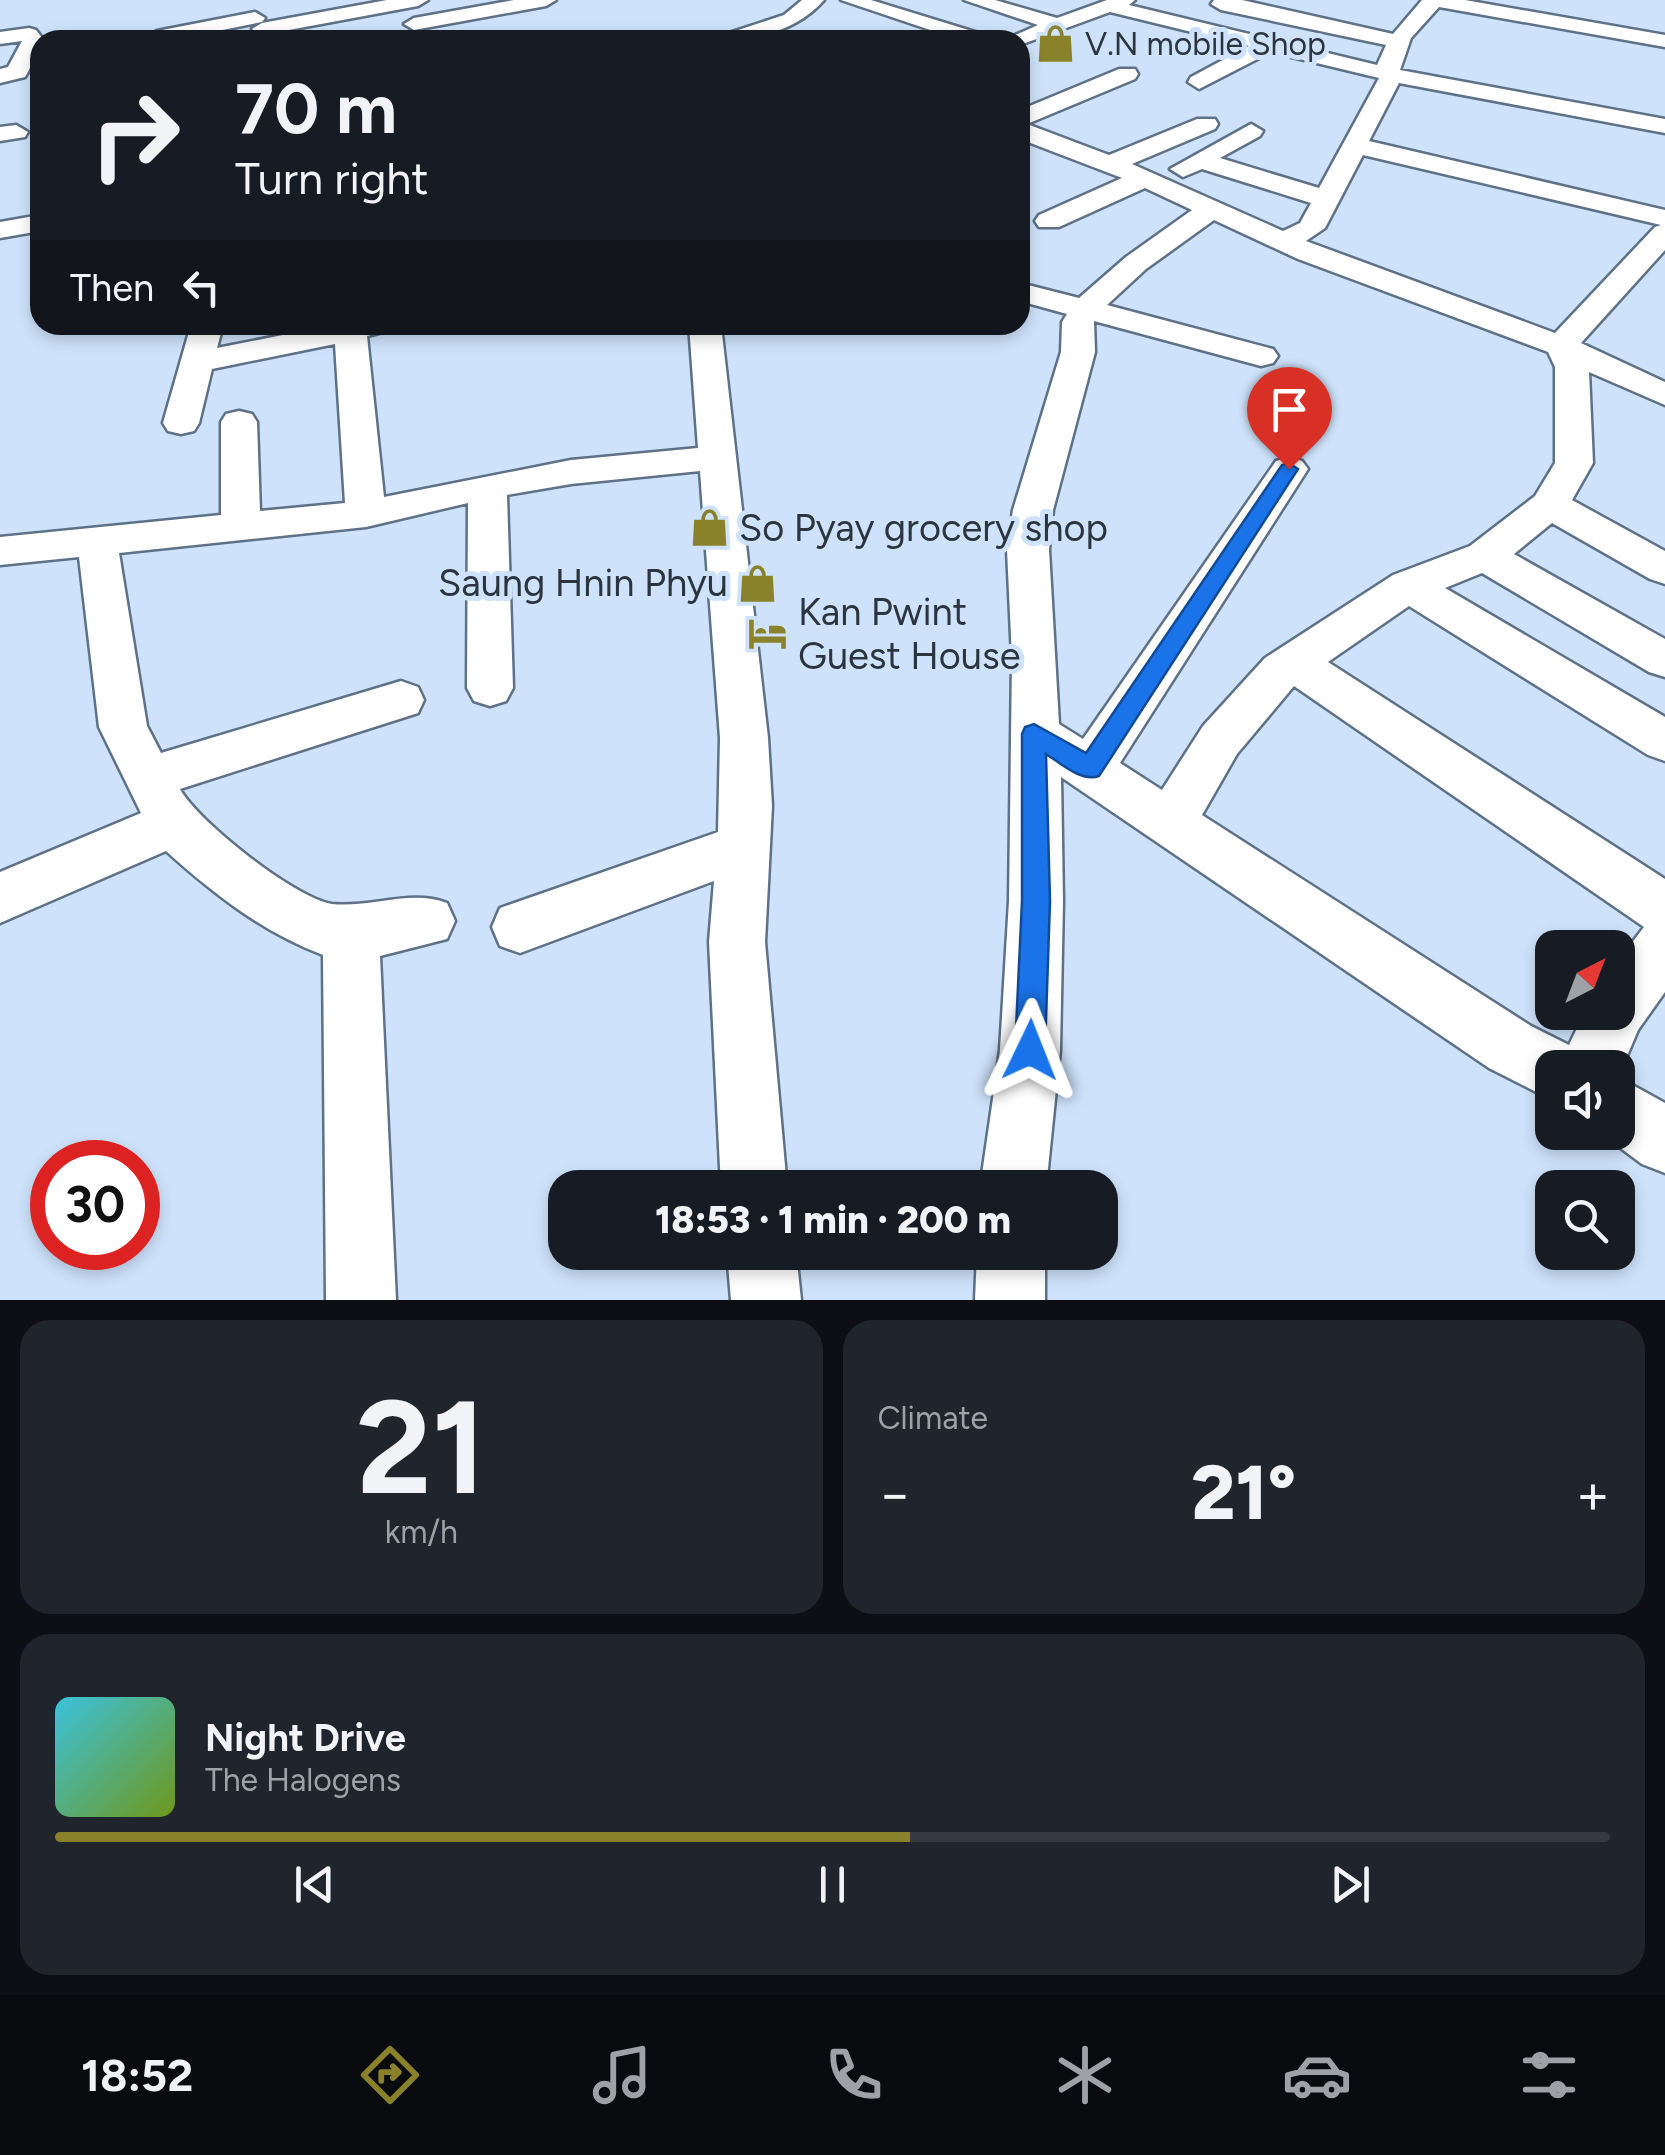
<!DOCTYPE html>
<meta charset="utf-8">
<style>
:root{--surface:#171b24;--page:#20242c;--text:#f1f3f6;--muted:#9ea1a6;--line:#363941;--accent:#89822a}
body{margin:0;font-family:Figtree,sans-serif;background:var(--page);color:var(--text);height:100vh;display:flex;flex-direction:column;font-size:38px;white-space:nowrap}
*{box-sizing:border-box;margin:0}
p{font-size:32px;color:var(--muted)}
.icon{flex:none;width:55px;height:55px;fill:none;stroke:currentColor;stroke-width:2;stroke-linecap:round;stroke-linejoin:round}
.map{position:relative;height:1300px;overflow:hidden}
.panel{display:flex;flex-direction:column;gap:20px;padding:20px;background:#0d0f14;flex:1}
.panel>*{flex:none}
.guide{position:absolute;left:30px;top:30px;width:1000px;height:305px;border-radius:30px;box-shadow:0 5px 15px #0003;background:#171b24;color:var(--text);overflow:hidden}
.needle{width:65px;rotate:42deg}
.buttons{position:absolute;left:1535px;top:930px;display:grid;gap:20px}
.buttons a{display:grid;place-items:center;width:100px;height:100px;border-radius:20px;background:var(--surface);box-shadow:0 5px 15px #0003;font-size:50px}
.speed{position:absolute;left:30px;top:1140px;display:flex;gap:20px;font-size:50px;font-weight:700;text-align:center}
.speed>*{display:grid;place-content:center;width:130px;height:130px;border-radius:50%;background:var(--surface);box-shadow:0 5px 15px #0003;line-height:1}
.speed .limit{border:15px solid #d22;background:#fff;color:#111}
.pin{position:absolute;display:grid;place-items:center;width:85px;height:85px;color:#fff;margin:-102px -42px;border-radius:50% 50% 50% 0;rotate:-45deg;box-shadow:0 0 10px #0007}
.pin .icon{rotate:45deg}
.me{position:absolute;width:110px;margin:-55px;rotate:2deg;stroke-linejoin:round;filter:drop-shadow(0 0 8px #0008)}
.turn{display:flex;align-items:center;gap:35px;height:210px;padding:0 40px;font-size:45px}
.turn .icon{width:130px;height:130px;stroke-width:2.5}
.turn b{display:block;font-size:70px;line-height:85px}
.then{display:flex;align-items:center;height:95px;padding:0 40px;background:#0003;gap:20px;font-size:38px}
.big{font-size:75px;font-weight:800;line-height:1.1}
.panel .widget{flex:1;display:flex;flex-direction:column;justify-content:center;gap:15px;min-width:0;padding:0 35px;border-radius:30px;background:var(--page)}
.panel .dial{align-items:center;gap:0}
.dial b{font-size:130px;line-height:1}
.song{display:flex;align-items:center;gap:30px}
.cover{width:120px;height:120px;border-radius:15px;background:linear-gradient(135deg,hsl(190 70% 55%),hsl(80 70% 35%))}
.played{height:10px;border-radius:5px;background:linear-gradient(90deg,var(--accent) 55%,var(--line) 55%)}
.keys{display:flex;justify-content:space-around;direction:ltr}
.heat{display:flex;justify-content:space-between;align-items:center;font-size:55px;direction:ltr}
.panel .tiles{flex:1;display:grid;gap:20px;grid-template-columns:1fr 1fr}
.widget:last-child{grid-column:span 2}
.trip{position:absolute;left:548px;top:1170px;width:570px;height:100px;border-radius:30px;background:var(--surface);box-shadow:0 5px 15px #0003;font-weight:800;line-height:100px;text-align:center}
.tab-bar{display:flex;height:160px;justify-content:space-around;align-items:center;background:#090b0e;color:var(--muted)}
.tab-bar .icon{width:70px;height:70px}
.tab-bar .selected{color:var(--accent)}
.tab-bar b{font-size:45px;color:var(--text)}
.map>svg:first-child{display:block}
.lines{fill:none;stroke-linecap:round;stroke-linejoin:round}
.minor-casing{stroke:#5e7186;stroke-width:5}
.minor{fill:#fff;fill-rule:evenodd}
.route{fill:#1a73e8;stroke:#114b97;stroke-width:2.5}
.labels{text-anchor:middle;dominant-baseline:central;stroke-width:10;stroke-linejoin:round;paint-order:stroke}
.far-poi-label{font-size:32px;fill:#2c343e;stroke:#cee3fb;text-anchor:start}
.poi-label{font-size:38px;fill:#2c343e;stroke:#cee3fb;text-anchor:start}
</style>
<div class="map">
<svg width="1665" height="1300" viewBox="0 0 1665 1300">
<rect width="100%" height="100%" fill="#cee3fb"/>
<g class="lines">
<defs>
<path id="minor" d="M387,0h41l-10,6 -156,29 -10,-6 10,-6z
M514,0h42l-10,6 -132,24 -10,-6 10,-6z
M802,0h22c-27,31 -68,40 -107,40l3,-4 64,-21z
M841,0h30l117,36 3,4h-31z
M964,0h31l62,18 50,-18h28l-6,5 248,60 9,-20 -165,-35 -10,-6 3,-4h28l151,34 29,-34h43l200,35v12l-226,-40 -28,31 -11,32 265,49v14l-266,-50 -30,58 296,69v40l-84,93 84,39v23l-76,-33 4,91 -21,37 93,51v33l-15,-5 -98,-56 -38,31 151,85v38l-16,-5 -167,-99 -37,15 220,129v44l-17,-6 -239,-149 -81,56 337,217v113l-27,38 -20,47 47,26v70l-23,-9 -43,-32h19v-64h-66v32l-63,-32 -428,-291 2,124 -3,149 -14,138h-66l20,-138 9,-149 3,-243 -5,-108 6,-40 48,-158 1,-30 5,-8 -47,-13v-18l59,15 47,-41 66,-47 -47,-22 -86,39h-20l-4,-6 4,-6 83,-37 -102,-39v-29l99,-41h16l3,5 -3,5 -108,45 82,31 88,-36h18l3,5 -3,5 -83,35 151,67 17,-8 11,-20 -109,-34 -19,8 -13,-8 81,-45 12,7 -3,5 -40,22 99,30 60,-110 -108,-26 -72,37 -11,-7 3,-5 58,-31 -139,-34 -90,33v-5h-16l34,-15zM1363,155l298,70 -6,2 -100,106 -249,-92 19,-13zM1214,220l84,39 250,93 7,15v96l-20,33 -65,50 -77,29 -128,83 -62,68 -41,64 -42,-27 188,-294 -6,-8 -13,-4 -13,4 -193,278 -24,-15 -10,-174 4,-40 42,-158 -1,-31 167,45 12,-3 5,-7 -5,-7 -166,-44 39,-36zM1294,686l350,241 -26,34v51h-33l-16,33 -38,-19 -329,-211 35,-61z
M255,12l10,6 -3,4 -89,18 -26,-3 10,-6z
M29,28l7,2 7,9 -15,33 -3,5 -25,6v-14l8,-2 14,-26 -22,3v-12z
M16,125l12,7 -3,5 -25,4v-14z
M40,215v16l-40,7v-16z
M191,325h32l-6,23 116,-23h55l-5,7 -16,4 17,161 187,-37 127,-12 -9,-123h32l47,413 4,68 -7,136 22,246h-66l-12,-246 5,-61 -194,72 -20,-7 -8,-19 8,-19 218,-76 2,-94 -20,-267 -129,13 -64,11 6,193 -7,13 -16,5 -16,-5 -7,-13 1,-185 -102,24 -247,26 28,173 14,27 240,-72 17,6 6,13 -6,13 -238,76c17,32 116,110 152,115 39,4 79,-15 115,-1l8,18 -8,18 -67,17 16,344h-70l-3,-345c-61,-23 -109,-61 -157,-104l-166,72v-51l141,-59 -42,-86 -20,-170 -79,8v-28l221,-22v-93l5,-8 13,-3 13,3 5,8 3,89 85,-8 -10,-159 -123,25 -13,54 -5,8 -13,3 -13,-3 -5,-8z
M727,1252h69l5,48h-70z
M977,1252h68v48h-70z"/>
</defs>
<use href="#minor" class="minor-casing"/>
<use href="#minor" class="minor"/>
</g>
<path class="route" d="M1289,463l9,6 -199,307c-18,6 -37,-12 -53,-22l4,147 -5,149 -4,11 -11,4 -11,-4 -4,-11 7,-149v-167l3,-7 9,-3 52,29 196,-288z"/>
<defs>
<symbol id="shop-bare" viewBox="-9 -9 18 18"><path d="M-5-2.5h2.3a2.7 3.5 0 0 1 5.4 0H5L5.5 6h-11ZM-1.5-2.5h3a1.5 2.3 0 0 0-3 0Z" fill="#89822a" stroke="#cee3fb" stroke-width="2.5" paint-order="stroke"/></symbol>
<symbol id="hotel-bare" viewBox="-9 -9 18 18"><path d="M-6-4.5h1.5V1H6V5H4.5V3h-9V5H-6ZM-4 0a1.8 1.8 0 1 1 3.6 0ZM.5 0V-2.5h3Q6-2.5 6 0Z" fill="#89822a" stroke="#cee3fb" stroke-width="2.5" paint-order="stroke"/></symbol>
</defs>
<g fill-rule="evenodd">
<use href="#shop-bare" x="1028" y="16" width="55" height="55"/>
<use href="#shop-bare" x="682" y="500" width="55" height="55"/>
<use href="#shop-bare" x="730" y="556" width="55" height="55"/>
<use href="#hotel-bare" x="740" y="606" width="55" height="55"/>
</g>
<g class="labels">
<g class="far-poi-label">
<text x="1085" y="44">V.N mobile Shop</text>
</g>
<g class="poi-label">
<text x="739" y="528">So Pyay grocery shop</text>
<text x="728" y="583" text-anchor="end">Saung Hnin Phyu</text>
<text x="798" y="612">Kan Pwint<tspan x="798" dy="44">Guest House</tspan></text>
</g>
</g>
</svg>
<div class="buttons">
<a><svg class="needle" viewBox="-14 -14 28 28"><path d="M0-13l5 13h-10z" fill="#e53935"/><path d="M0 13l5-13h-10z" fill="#9ea1a6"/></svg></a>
<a><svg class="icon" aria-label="sound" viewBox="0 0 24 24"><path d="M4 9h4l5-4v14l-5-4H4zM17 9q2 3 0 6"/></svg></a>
<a><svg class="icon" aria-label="search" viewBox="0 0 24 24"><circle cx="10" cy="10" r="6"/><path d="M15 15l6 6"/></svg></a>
</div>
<div class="speed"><div class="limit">30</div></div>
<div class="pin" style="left:1289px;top:469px;background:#d93025"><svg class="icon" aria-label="arrive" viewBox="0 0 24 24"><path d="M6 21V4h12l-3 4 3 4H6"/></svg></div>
<svg class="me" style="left:1030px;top:1050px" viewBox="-20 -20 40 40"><path d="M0-17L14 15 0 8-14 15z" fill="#1a73e8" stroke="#fff" stroke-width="4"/></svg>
<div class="trip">18:53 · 1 min · 200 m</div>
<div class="guide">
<div class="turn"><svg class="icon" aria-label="right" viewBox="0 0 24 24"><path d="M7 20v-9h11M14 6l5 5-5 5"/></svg><div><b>70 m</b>Turn right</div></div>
<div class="then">Then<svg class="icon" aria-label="left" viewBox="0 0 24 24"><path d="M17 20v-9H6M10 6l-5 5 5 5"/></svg></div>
</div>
</div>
<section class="panel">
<div class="tiles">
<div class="widget dial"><b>21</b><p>km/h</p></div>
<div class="widget"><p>Climate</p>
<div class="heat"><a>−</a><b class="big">21°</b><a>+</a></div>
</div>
<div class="widget">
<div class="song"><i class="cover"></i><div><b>Night Drive</b><p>The Halogens</p></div></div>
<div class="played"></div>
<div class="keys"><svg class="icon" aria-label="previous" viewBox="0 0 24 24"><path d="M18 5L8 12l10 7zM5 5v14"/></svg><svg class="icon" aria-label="pause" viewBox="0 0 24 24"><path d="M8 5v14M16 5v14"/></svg><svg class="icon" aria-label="next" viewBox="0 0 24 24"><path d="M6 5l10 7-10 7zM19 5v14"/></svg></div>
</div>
</div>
</section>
<nav class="tab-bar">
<b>18:52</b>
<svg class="icon selected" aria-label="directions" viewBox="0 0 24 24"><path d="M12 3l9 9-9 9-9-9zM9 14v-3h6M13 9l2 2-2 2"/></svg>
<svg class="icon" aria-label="music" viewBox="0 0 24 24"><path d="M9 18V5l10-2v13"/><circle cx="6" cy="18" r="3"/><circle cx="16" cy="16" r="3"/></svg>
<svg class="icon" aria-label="phone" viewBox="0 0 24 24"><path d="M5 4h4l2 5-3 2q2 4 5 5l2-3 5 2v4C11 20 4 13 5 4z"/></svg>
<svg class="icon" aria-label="climate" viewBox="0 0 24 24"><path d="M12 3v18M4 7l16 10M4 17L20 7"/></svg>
<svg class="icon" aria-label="car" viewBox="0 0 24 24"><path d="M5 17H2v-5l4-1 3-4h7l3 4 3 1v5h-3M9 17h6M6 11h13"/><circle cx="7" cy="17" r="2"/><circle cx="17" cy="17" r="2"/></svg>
<svg class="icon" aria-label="filters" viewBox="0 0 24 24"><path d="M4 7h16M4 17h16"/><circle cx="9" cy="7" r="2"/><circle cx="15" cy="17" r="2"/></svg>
</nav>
